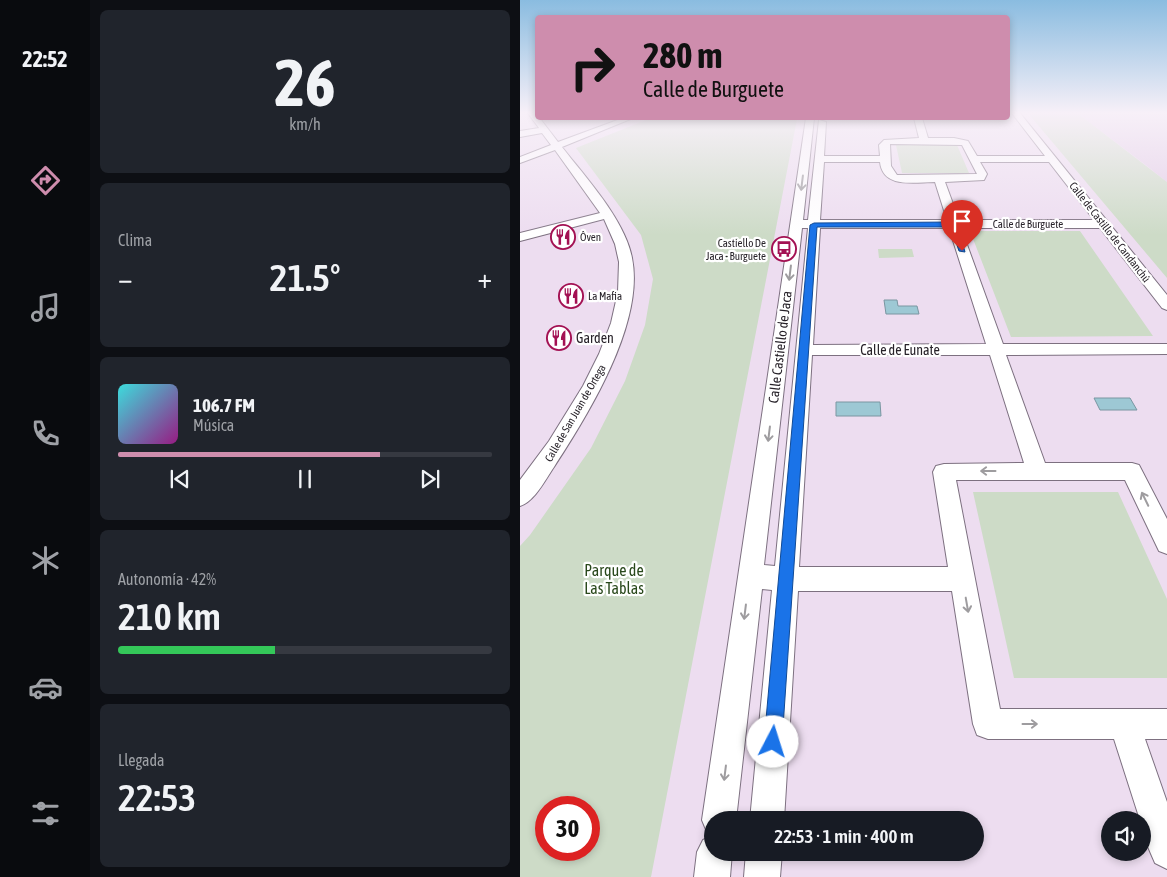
<!DOCTYPE html>
<html lang="es">
<meta charset="utf-8">
<style>
:root{--surface:#171b24;--page:#20242c;--text:#f1f3f6;--muted:#9ea1a6;--line:#363941;--accent:#ce8dad}
body{margin:0;font-family:"Asap Condensed",sans-serif;background:var(--page);color:var(--text);height:100vh;display:flex;flex-direction:column;font-size:19px;white-space:nowrap}
*{box-sizing:border-box;margin:0}
p{font-size:16px;color:var(--muted)}
.icon{flex:none;width:28px;height:28px;fill:none;stroke:currentColor;stroke-width:2;stroke-linecap:round;stroke-linejoin:round}
.map{position:relative;flex:1;overflow:hidden}
.sheet{display:flex;flex-direction:column;gap:10px;padding:10px;background:#0d0f14;width:430px}
.sheet>*{flex:none}
.banner{position:absolute;left:15px;top:15px;width:475px;height:105px;border-radius:5px;box-shadow:0 2px 8px #0003;background:#ce8dad;color:#111;overflow:hidden}
.buttons{position:absolute;left:581px;top:811px;display:grid;gap:10px}
.buttons a{display:grid;place-items:center;width:50px;height:50px;border-radius:50%;background:var(--surface);box-shadow:0 2px 8px #0003;font-size:25px}
.speed{position:absolute;left:15px;top:796px;display:flex;gap:10px;font-size:25px;font-weight:700;text-align:center}
.speed>*{display:grid;place-content:center;width:65px;height:65px;border-radius:50%;background:var(--surface);box-shadow:0 2px 8px #0003;line-height:1}
.speed .limit{border:8px solid #d22;background:#fff;color:#111}
.pin{position:absolute;display:grid;place-items:center;width:42px;height:42px;color:#fff;margin:-51px -21px;border-radius:50% 50% 50% 0;rotate:-45deg;box-shadow:0 0 5px #0007}
.pin .icon{rotate:45deg}
.me{position:absolute;width:55px;margin:-28px;rotate:5deg;stroke-linejoin:round;filter:drop-shadow(0 0 4px #0008)}
.turn{display:flex;align-items:center;gap:18px;height:105px;padding:0 25px;font-size:22px}
.turn .icon{width:65px;height:65px;stroke-width:2.5}
.turn b{display:block;font-size:35px;line-height:42px}
.big{font-size:38px;font-weight:600;line-height:1.1}
.sheet .card{flex:1;display:flex;flex-direction:column;justify-content:center;gap:8px;min-width:0;padding:0 18px;border-radius:8px;background:var(--page)}
.sheet .dial{align-items:center;gap:0}
.dial b{font-size:65px;line-height:1}
.song{display:flex;align-items:center;gap:15px}
.cover{width:60px;height:60px;border-radius:8px;background:linear-gradient(135deg,hsl(180 70% 55%),hsl(310 70% 35%))}
.played{height:5px;border-radius:2px;background:linear-gradient(90deg,var(--accent) 70%,var(--line) 70%)}
.keys{display:flex;justify-content:space-around;direction:ltr}
.heat{display:flex;justify-content:space-between;align-items:center;font-size:28px;direction:ltr}
.charge{height:8px;border-radius:4px;background:linear-gradient(90deg,#34c759 42%,var(--line) 0)}
.trip{position:absolute;left:184px;top:811px;width:280px;height:50px;border-radius:25px;background:var(--surface);box-shadow:0 2px 8px #0003;font-weight:600;line-height:50px;text-align:center}
main{display:flex;flex:1;min-height:0}
.menu{display:flex;flex-direction:column;width:90px;justify-content:space-around;align-items:center;background:#090b0e;color:var(--muted)}
.menu .icon{width:35px;height:35px}
.menu .active{color:var(--accent)}
.menu b{font-size:22px;color:var(--text)}
.map>svg:first-child{display:block}
.built{fill:#e3cee7}
.green{fill:#cddbc7;fill-rule:evenodd}
.water{fill:#9dc8d4;stroke:#7a96a1}
.lines{fill:none;stroke-linecap:round;stroke-linejoin:round}
.minor-casing{stroke:#7d7080;stroke-width:2}
.minor{fill:#fff;fill-rule:evenodd}
.oneway{stroke:#9e9c9f}
.route{fill:#1a73e8;stroke:#114b97}
.labels{text-anchor:middle;dominant-baseline:central;stroke-width:4.5;stroke-linejoin:round;paint-order:stroke}
.far-street-label{font-size:11px;fill:#272229;stroke:#fff}
.far-poi-label{font-size:11px;fill:#272229;stroke:#fff;text-anchor:start}
.poi-label{font-size:14px;fill:#272229;stroke:#fff;text-anchor:start}
.street-label{font-size:14px;fill:#272229;stroke:#fff}
.near-park-label{font-size:16px;fill:#29481b;stroke:#fff}
</style>
<main>
<nav class="menu">
<b>22:52</b>
<svg class="icon active" aria-label="directions" viewBox="0 0 24 24"><path d="M12 3l9 9-9 9-9-9zM9 14v-3h6M13 9l2 2-2 2"/></svg>
<svg class="icon" aria-label="music" viewBox="0 0 24 24"><path d="M9 18V5l10-2v13"/><circle cx="6" cy="18" r="3"/><circle cx="16" cy="16" r="3"/></svg>
<svg class="icon" aria-label="phone" viewBox="0 0 24 24"><path d="M5 4h4l2 5-3 2q2 4 5 5l2-3 5 2v4C11 20 4 13 5 4z"/></svg>
<svg class="icon" aria-label="climate" viewBox="0 0 24 24"><path d="M12 3v18M4 7l16 10M4 17L20 7"/></svg>
<svg class="icon" aria-label="car" viewBox="0 0 24 24"><path d="M5 17H2v-5l4-1 3-4h7l3 4 3 1v5h-3M9 17h6M6 11h13"/><circle cx="7" cy="17" r="2"/><circle cx="17" cy="17" r="2"/></svg>
<svg class="icon" aria-label="filters" viewBox="0 0 24 24"><path d="M4 7h16M4 17h16"/><circle cx="9" cy="7" r="2"/><circle cx="15" cy="17" r="2"/></svg>
</nav>
<section class="sheet">
<div class="card dial"><b>26</b><p>km/h</p></div>
<div class="card"><p>Clima</p>
<div class="heat"><a>−</a><b class="big">21.5°</b><a>+</a></div>
</div>
<div class="card">
<div class="song"><i class="cover"></i><div><b>106.7 FM</b><p>Música</p></div></div>
<div class="played"></div>
<div class="keys"><svg class="icon" aria-label="previous" viewBox="0 0 24 24"><path d="M18 5L8 12l10 7zM5 5v14"/></svg><svg class="icon" aria-label="pause" viewBox="0 0 24 24"><path d="M8 5v14M16 5v14"/></svg><svg class="icon" aria-label="next" viewBox="0 0 24 24"><path d="M6 5l10 7-10 7zM19 5v14"/></svg></div>
</div>
<div class="card"><p>Autonomía · 42%</p><b class="big">210 km</b><div class="charge"></div></div>
<div class="card"><p>Llegada</p><b class="big">22:53</b></div>
</section>
<div class="map">
<svg width="647" height="877" viewBox="0 0 647 877">
<rect width="100%" height="100%" fill="#edddf0"/>
<path class="built" d="M556,112h91v70l-20,-16z"/>
<path class="green" d="M507,112h49l91,70v96z
M131,118l146,1 -146,758h-131v-331l10,-11 61,-87 34,-67 20,-56 8,-46 -12,-44 -65,-87zM26,808h43v42h-43z
M376,145h61l12,28h-67z
M450,231h110l73,105 -142,1z
M358,249h34l2,8 -35,1z
M453,492h145l49,107v79h-153z"/>
<path class="water" d="M364,300h13l1,6h19l2,8h-33z
M574,398h36l7,12h-37z
M316,402h44l1,14h-45z"/>
<g class="lines">
<defs>
<path id="minor" d="M7,112h8l23,30 65,-24h10l-71,29c24,31 63,73 70,111 13,65 -44,157 -78,209 -9,13 -19,34 -34,39v-26l29,-39 34,-55 16,-32 12,-31 7,-31 1,-30 -4,-18 -11,-25 -84,22v-8l80,-20 -45,-63 -35,13v-6l31,-12 -9,-12 -22,4v-6l19,-3z
M491,112h8l148,183v15l-5,-2 -62,-80h-139l42,116h164v10l-161,1 39,108h87l7,2 28,54v35l-8,-3 -34,-71h-169l44,229h167v30h-22l22,63v67l-12,-6c-6,-14 -13,-28 -13,-43h-2l-26,-81h-126l-11,-4 -4,-11 -21,-133h-154l-14,229h-34l22,-230 -10,-1 -26,231h-24v14l-5,-2 -5,-12 104,-702h8l-11,102h5l11,-100 7,2 -2,34h56l-1,-11 5,-5 35,-2 -5,-20h8l6,20h26l14,3 9,15h68zM370,144l72,1 15,29 -80,1 -6,-9zM304,162h56c3,27 34,20 55,20l12,38h-127zM460,162h69l45,58h-135l-14,-38 39,-2 3,-6zM282,228h6l-33,338 -11,-1zM300,228h129l37,116 -173,1zM292,355h178l34,108 -80,1 -8,2 -3,6 15,95h-149z
M192,836v16h20l-2,25h-36l3,-25 6,-12z
M226,852h36l-2,25h-36z"/>
</defs>
<use href="#minor" class="minor-casing"/>
<use href="#minor" class="minor"/>
</g>
<defs><path id="oneway-shaft" d="M-6 0H5M1.5-3L5.5 0L1.5 3" fill="none" stroke-width="1.6" stroke-linecap="round" stroke-linejoin="round" transform="scale(1.25)"/></defs>
<g class="oneway">
<use href="#oneway-shaft" transform="translate(282 183) rotate(97)"/>
<use href="#oneway-shaft" transform="translate(270 273) rotate(97)"/>
<use href="#oneway-shaft" transform="translate(249 434) rotate(97)"/>
<use href="#oneway-shaft" transform="translate(468 471) rotate(180)"/>
<use href="#oneway-shaft" transform="translate(625 499) rotate(-116)"/>
<use href="#oneway-shaft" transform="translate(447 605) rotate(80)"/>
<use href="#oneway-shaft" transform="translate(225 612) rotate(97)"/>
<use href="#oneway-shaft" transform="translate(510 724)"/>
<use href="#oneway-shaft" transform="translate(205 773) rotate(97)"/>
</g>
<linearGradient id="sky" x2="0" y2="1"><stop stop-color="#8abce0"/><stop offset="0.48" stop-color="#f7f0f8"/><stop offset="1" stop-color="#f7f0f8" stop-opacity="0"/></linearGradient>
<rect width="647" height="235" fill="url(#sky)"/>
<path class="route" d="M434,222l3,2 8,28 -6,-1 -8,-24h-134l-35,515 -3,6 -6,3 -6,-3 -3,-6 46,-517 4,-2z"/>
<defs>
<symbol id="restaurant-ring" viewBox="-11 -11 22 22"><circle r="9.5" fill="#fff" stroke="#a31153" stroke-width="1.5"/><path d="M-5-6h1v4h1v-4h1v4h1v-4h1v5L-1.5 .5V6h-2V.5L-5-1ZM5-6V6H3V1.5H1.5Q1.5-4 5-6Z" fill="#a31153"/></symbol>
<symbol id="bus-ring" viewBox="-11 -11 22 22"><circle r="9.5" fill="#fff" stroke="#a31153" stroke-width="1.5"/><path d="M-5-6H5V4H4V6H2V4H-2V6H-4V4H-5ZM-3.5-4V0h7V-4ZM-3.5 1.2v1.5H-2V1.2ZM2 1.2v1.5H3.5V1.2Z" fill="#a31153"/></symbol>
</defs>
<g fill-rule="evenodd">
<use href="#restaurant-ring" x="29" y="223" width="28" height="28"/>
<use href="#bus-ring" x="250" y="235" width="28" height="28"/>
<use href="#restaurant-ring" x="37" y="282" width="28" height="28"/>
<use href="#restaurant-ring" x="25" y="324" width="28" height="28"/>
</g>
<g class="labels">
<g class="far-street-label">
<text x="508" y="224">Calle de Burguete</text>
<text transform="translate(590 232) rotate(52)">Calle de Castillo de Candanchú</text>
<text transform="translate(55 413) rotate(-60)">Calle de San Juan de Ortega</text>
</g>
<g class="far-poi-label">
<text x="60" y="237">Ôven</text>
<text x="246" y="243" text-anchor="end">Castiello De<tspan x="246" dy="13">Jaca - Burguete</tspan></text>
<text x="68" y="296">La Mafia</text>
</g>
<g class="poi-label">
<text x="56" y="338">Garden</text>
</g>
<g class="street-label">
<text transform="translate(260 347) rotate(-83)">Calle Castiello de Jaca</text>
<text x="380" y="350">Calle de Eunate</text>
</g>
<g class="near-park-label">
<text x="94" y="570">Parque de<tspan x="94" dy="18">Las Tablas</tspan></text>
</g>
</g>
</svg>
<div class="buttons">
<a><svg class="icon" aria-label="sound" viewBox="0 0 24 24"><path d="M4 9h4l5-4v14l-5-4H4zM17 9q2 3 0 6"/></svg></a>
</div>
<div class="speed"><div class="limit">30</div></div>
<div class="pin" style="left:442px;top:251px;background:#d93025"><svg class="icon" aria-label="arrive" viewBox="0 0 24 24"><path d="M6 21V4h12l-3 4 3 4H6"/></svg></div>
<svg class="me" style="left:253px;top:742px" viewBox="-20 -20 40 40"><circle r="19" fill="#fff"/><path d="M0-13L10 11 0 6-10 11z" fill="#1a73e8"/></svg>
<div class="trip">22:53 · 1 min · 400 m</div>
<div class="banner">
<div class="turn"><svg class="icon" aria-label="right" viewBox="0 0 24 24"><path d="M7 20v-9h11M14 6l5 5-5 5"/></svg><div><b>280 m</b>Calle de Burguete</div></div>
</div>
</div>
</main>
